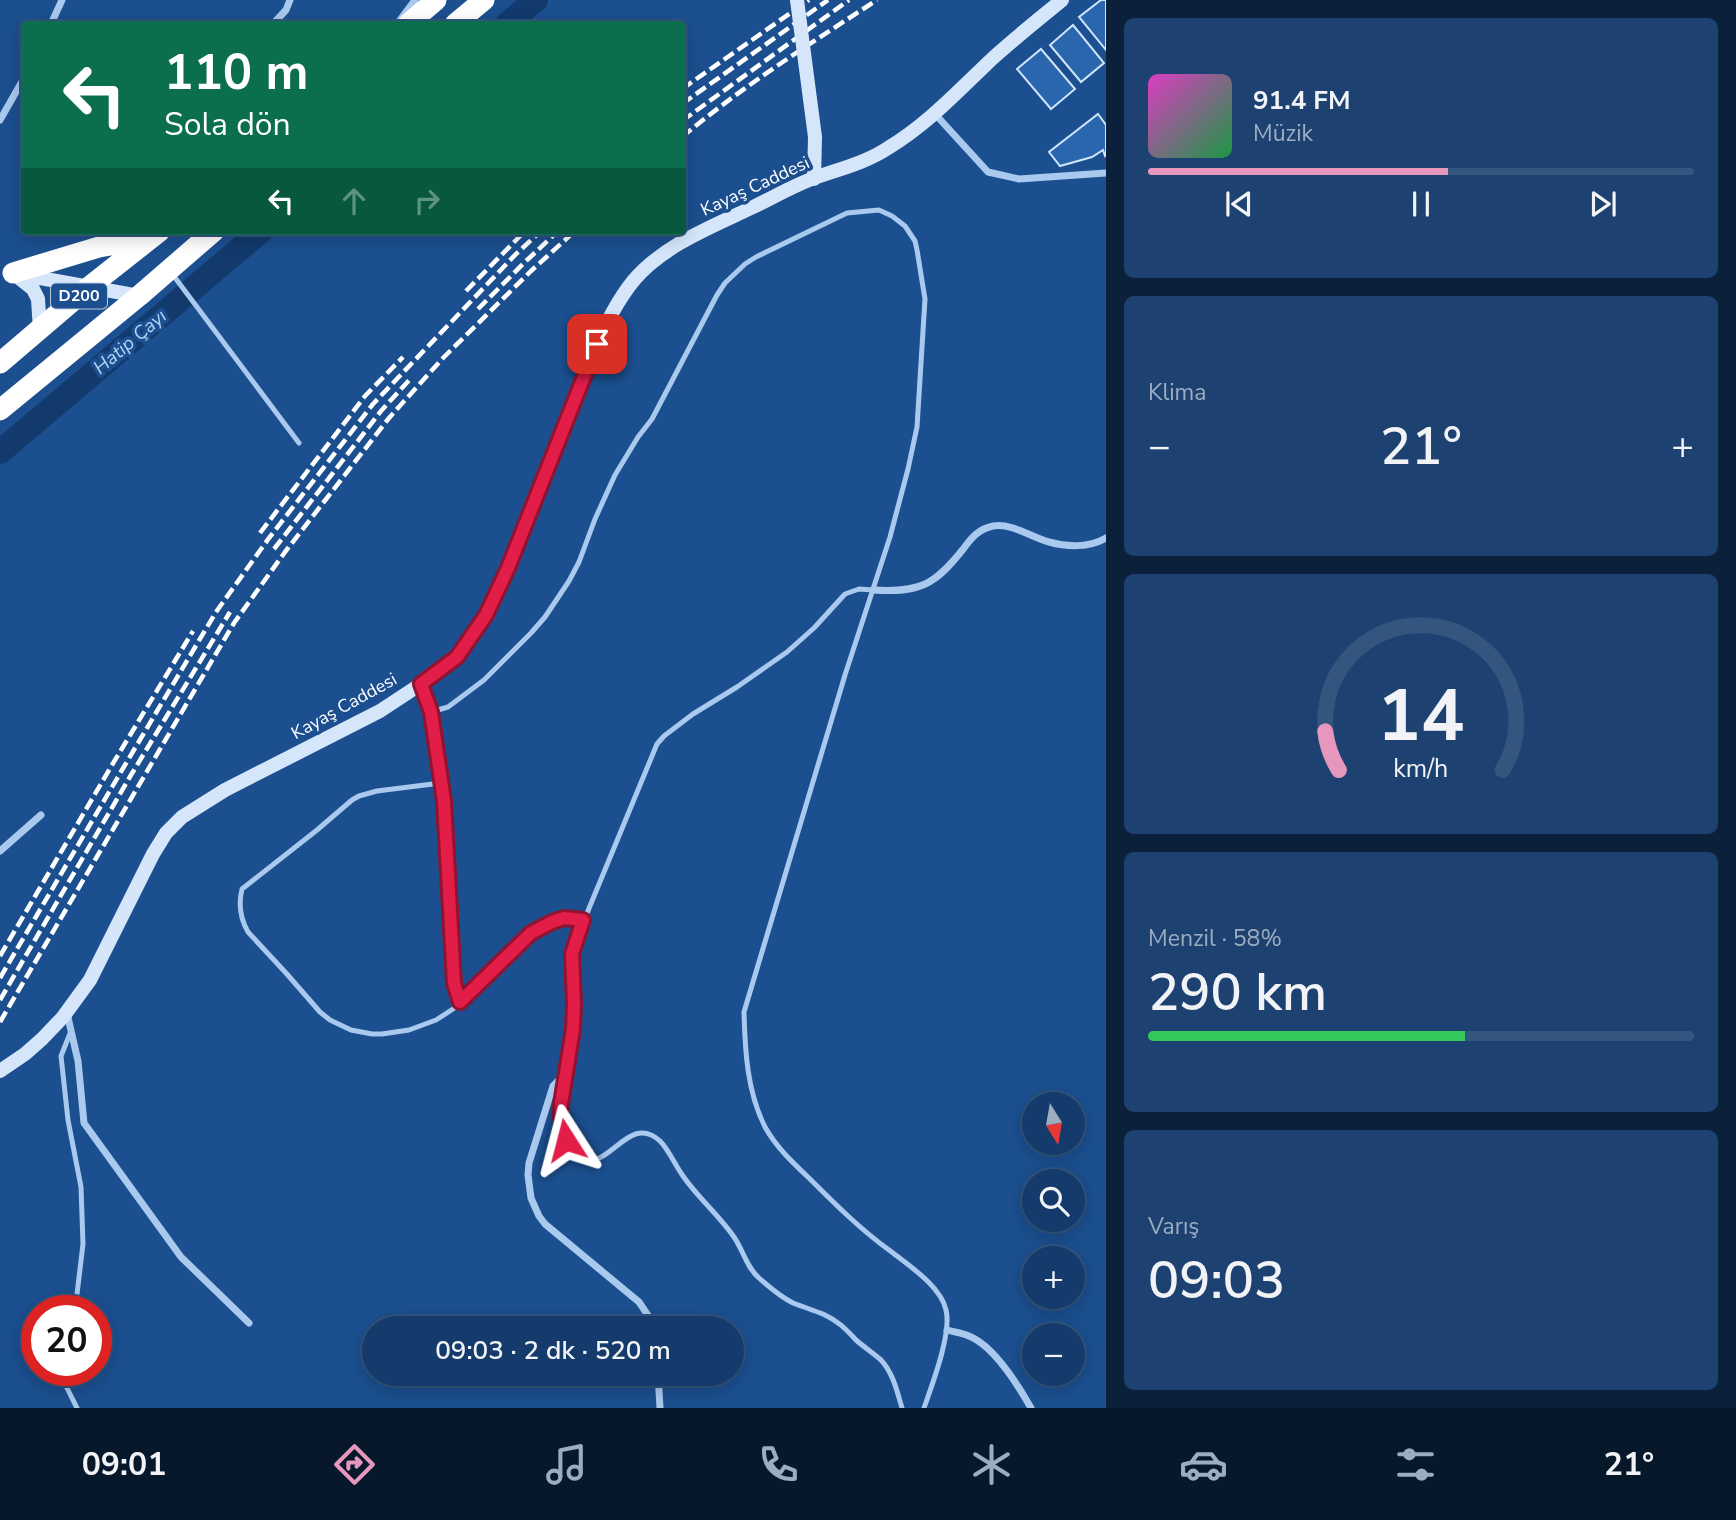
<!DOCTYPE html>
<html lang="tr">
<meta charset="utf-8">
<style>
:root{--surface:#143b6b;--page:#1d4271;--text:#f1f3f6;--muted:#9dadc1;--line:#33557e;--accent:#e797bd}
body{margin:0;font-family:"Nunito Sans",sans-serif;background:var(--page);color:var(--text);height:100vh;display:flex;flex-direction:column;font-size:26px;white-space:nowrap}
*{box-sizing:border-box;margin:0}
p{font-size:23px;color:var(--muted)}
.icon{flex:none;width:38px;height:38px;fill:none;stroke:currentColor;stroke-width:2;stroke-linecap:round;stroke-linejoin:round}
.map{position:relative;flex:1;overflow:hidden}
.side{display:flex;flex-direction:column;gap:18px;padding:18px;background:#0b203b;width:630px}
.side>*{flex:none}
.guide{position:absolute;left:21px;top:21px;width:665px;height:214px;border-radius:7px;box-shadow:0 4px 18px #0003,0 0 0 2px var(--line);background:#0b6e4f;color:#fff;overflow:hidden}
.needle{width:46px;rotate:169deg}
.fabs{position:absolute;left:1022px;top:1092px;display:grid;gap:14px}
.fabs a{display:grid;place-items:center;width:63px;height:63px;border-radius:50%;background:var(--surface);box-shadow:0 4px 18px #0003,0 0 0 2px var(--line);font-size:35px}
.speed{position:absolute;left:21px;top:1295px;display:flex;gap:14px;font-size:35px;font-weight:700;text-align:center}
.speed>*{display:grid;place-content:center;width:91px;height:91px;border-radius:50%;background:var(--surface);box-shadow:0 4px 18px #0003,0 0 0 2px var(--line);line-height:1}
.speed .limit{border:10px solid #d22;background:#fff;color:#111}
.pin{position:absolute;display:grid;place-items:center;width:60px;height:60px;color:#fff;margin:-30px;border-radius:14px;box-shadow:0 4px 10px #0006}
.me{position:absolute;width:77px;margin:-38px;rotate:351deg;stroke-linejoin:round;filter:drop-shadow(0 0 5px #0008)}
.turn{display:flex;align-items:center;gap:24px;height:147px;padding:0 28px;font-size:32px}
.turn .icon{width:91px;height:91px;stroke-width:2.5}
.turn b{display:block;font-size:49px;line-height:60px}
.lanes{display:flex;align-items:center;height:66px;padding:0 28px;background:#0003;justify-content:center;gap:35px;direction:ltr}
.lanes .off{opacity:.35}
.big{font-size:52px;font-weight:600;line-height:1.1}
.side .card{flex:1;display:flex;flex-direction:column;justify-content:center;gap:10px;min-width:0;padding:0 24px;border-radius:10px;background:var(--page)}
.side .dial{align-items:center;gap:0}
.dial svg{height:182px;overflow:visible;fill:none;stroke:var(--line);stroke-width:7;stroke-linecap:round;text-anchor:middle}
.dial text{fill:var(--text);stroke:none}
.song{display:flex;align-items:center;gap:21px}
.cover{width:84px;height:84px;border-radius:10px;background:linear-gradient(135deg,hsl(310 70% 55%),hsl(140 70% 35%))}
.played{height:7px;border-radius:4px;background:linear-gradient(90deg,var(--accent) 55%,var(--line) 55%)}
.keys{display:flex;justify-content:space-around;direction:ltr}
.heat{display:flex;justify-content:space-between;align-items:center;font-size:38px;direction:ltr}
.charge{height:10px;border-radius:5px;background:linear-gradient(90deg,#34c759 58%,var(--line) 0)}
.trip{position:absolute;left:362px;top:1316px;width:382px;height:70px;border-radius:35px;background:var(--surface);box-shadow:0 4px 18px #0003,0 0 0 2px var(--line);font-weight:600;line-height:70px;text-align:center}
.tabs{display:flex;height:112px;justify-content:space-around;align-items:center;background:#08182b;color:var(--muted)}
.tabs .icon{width:49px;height:49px}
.tabs .active{color:var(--accent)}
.tabs b{font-size:32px;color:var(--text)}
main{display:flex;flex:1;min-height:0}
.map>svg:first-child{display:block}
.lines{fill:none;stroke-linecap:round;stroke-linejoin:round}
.river{stroke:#123a6d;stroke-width:24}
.building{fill:#2a66ad;stroke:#cfe3fa;stroke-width:2}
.lane{stroke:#a9c9ee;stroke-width:5}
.street{stroke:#a9c9ee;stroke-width:7}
.secondary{stroke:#d6e6fa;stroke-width:14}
.highway{stroke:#fff;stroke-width:21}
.rail{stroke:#fff;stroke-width:4.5;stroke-dasharray:12 5;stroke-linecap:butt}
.secondary-bridge{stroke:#d6e6fa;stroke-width:14}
.route-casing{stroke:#92132f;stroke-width:18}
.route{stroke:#e11d48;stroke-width:12}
.labels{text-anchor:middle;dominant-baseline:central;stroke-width:7;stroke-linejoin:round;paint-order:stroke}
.shield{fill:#1b4f8f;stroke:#bbcadd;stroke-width:2}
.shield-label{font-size:16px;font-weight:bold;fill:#fff}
.street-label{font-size:18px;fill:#fff;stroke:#1b4f8f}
.water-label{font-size:19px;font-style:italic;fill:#b5d3f5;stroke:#1b4f8f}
</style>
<main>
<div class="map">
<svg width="1106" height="1408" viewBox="0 0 1106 1408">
<rect width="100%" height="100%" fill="#1b4f8f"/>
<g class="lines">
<path class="river" d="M507,24l29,-24
M0,452l261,-221"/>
</g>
<path class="building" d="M1101,0h5v50l-27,-33z
M1073,25l31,38 -23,19 -31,-37z
M1041,49l34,40 -24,20 -34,-40z
M1098,114l8,11v30l-1,1 -2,-6 -11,7 -32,9 -11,-14z"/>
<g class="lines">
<path class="lane" d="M173,275l126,168
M873,590l-14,-1 -14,5 -31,34 -27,24 -50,35 -44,27 -29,22 -7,8 -84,203c-4,23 2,46 1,69 -1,11 -2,21 -4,32 -5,31 -16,62 -3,94 3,8 8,16 17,18 27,7 46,-47 76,-19 9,9 15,24 23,35 15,22 36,39 51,61 9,13 13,31 25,41 10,9 22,19 34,25 10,4 20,7 30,11 15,7 22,14 33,26 8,7 17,13 25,20 12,13 16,31 21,48
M421,684l10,28 13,89 10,182 6,19
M431,712l17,-5 36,-27 47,-47 14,-16 24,-36 10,-19 16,-43 20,-44 23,-38 14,-18 65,-124 8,-12 20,-19 11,-7 91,-44 32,-3 13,6 13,10 10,15 2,9 8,49 -8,128 -9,42 -18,68 -45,138 -101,337c1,39 3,79 21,115 11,20 28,36 45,52 25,25 50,50 79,71 19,15 52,36 57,60 6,23 -14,75 -22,98
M441,783l-64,8 -18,5 -7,4 -35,30 -75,59c-4,16 -2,29 6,43l38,41 34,39 10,8 21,10 21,4h10l27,-4 27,-10 17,-11 78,-76 21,-11 12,-4 19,2
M71,1031l-10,25 7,64 13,67 2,57 -8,67
M65,1370l-2,10 14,28"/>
<path class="street" d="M51,24l11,-24
M273,24l13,-14 4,-10
M397,24l18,-24
M935,114l53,58 31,7 87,-6
M0,120l24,-42
M873,590c47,3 62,-5 91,-42 8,-11 15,-19 29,-22 20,-3 37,11 56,16 18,5 40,6 57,-4
M0,851l41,-36
M67,1013l11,48 6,62 97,134 68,66
M564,1082l-6,-1 -5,5 -24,77 -1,12 3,23 8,18 6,8 94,78 10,15 4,11
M947,1330c7,2 15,3 22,6 25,10 49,49 62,72
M658,1374l2,34"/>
<path class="secondary" d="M814,179l1,-42
M14,274l19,15 5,10 2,31
M18,274l121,22
M0,1071l25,-17 17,-15 21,-22 27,-37 63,-126 13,-21 16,-16 43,-27 155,-79 41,-27 36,-27 29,-42 22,-47 82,-210c13,-27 25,-55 44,-78 30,-35 77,-53 117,-72 19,-9 38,-20 58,-28 26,-10 55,-16 79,-32 40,-24 71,-58 105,-90 22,-20 46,-39 69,-58"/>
<path class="highway" d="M408,24l28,-24
M455,24l29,-24
M13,273l86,-26 51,-9
M0,363l89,-76 71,-56
M0,410l139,-114 75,-65"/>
<path class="rail" d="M682,89l127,-89
M682,104l146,-104
M682,121l167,-121
M682,137c61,-51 129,-94 195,-137
M466,291l59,-60
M478,309l46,-46 34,-32
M260,533l105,-137 38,-39
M274,549l107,-138 31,-34
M0,956l112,-191 81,-134
M0,978l122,-208 94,-158 53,-74 104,-134 143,-150 25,-23
M0,1000l131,-225 99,-163
M0,1022l234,-399 51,-71 104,-134 54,-60 88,-87 44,-40"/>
<path class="secondary-bridge" d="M797,0l18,137"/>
</g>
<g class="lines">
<defs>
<path id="route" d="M566,1140l-5,-23v-13l12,-75 1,-25 -2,-50 11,-34 -19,-2 -12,4 -21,11 -71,69 -6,-19 -10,-182 -13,-89 -10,-28 36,-27 29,-42 22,-47 89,-224"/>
</defs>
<use href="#route" class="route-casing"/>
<use href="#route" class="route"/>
</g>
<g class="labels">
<rect class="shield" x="51" y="283.5" width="56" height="25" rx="5"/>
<g class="shield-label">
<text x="79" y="296">D200</text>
</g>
<g class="street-label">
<text transform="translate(755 186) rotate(-25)">Kayaş Caddesi</text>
<text transform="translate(344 706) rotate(-29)">Kayaş Caddesi</text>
</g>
<g class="water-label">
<text transform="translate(130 342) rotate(-40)">Hatip Çayı</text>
</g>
</g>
</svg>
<div class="fabs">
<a><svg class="needle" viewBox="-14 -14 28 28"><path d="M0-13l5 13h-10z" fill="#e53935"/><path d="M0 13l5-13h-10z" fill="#9dadc1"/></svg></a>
<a><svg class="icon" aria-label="search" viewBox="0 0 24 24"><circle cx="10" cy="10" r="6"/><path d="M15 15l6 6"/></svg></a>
<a>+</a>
<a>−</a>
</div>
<div class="speed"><div class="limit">20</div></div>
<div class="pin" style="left:597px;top:344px;background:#d93025"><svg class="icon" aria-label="arrive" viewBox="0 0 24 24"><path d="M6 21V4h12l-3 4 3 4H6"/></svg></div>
<svg class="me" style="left:566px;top:1140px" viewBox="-20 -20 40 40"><path d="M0-17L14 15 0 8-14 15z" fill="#e11d48" stroke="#fff" stroke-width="4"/></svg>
<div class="trip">09:03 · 2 dk · 520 m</div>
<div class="guide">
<div class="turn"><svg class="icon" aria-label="left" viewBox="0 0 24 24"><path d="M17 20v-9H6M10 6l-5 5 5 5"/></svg><div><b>110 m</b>Sola dön</div></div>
<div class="lanes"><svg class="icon" aria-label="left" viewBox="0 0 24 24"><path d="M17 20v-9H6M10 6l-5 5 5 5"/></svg><svg class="icon off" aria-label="ahead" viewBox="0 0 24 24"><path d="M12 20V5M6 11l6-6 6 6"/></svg><svg class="icon off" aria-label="right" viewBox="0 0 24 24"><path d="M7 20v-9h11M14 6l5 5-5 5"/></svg></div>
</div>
</div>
<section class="side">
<div class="card">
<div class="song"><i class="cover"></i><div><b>91.4 FM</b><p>Müzik</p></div></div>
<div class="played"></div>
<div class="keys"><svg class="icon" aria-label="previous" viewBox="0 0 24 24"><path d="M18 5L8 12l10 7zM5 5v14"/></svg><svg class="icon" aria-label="pause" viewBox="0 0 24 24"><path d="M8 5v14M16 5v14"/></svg><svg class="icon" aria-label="next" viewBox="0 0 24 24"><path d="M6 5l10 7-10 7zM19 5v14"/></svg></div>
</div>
<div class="card"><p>Klima</p>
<div class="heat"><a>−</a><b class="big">21°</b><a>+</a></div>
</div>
<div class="card dial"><svg viewBox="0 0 100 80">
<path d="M14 69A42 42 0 1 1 86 69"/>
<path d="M14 69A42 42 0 0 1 8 52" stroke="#e797bd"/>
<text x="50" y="56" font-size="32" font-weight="700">14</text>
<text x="50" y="72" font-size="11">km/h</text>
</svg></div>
<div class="card"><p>Menzil · 58%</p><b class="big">290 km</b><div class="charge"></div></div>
<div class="card"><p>Varış</p><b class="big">09:03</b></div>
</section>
</main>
<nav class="tabs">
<b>09:01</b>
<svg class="icon active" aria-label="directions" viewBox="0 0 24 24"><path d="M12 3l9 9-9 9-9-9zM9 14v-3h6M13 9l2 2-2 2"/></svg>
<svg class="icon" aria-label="music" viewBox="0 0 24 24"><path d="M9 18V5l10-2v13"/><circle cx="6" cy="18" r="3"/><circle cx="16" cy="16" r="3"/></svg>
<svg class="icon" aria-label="phone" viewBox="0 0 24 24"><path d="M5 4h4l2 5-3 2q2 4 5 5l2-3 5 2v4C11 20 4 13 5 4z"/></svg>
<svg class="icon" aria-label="climate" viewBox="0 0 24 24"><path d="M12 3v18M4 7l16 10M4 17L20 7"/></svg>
<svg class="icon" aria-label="car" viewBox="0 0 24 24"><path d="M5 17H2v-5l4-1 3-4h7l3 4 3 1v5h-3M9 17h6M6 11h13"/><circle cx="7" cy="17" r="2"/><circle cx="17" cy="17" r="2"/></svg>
<svg class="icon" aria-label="filters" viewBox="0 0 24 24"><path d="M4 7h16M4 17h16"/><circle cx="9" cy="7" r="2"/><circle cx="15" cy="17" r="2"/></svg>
<b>21°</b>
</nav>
